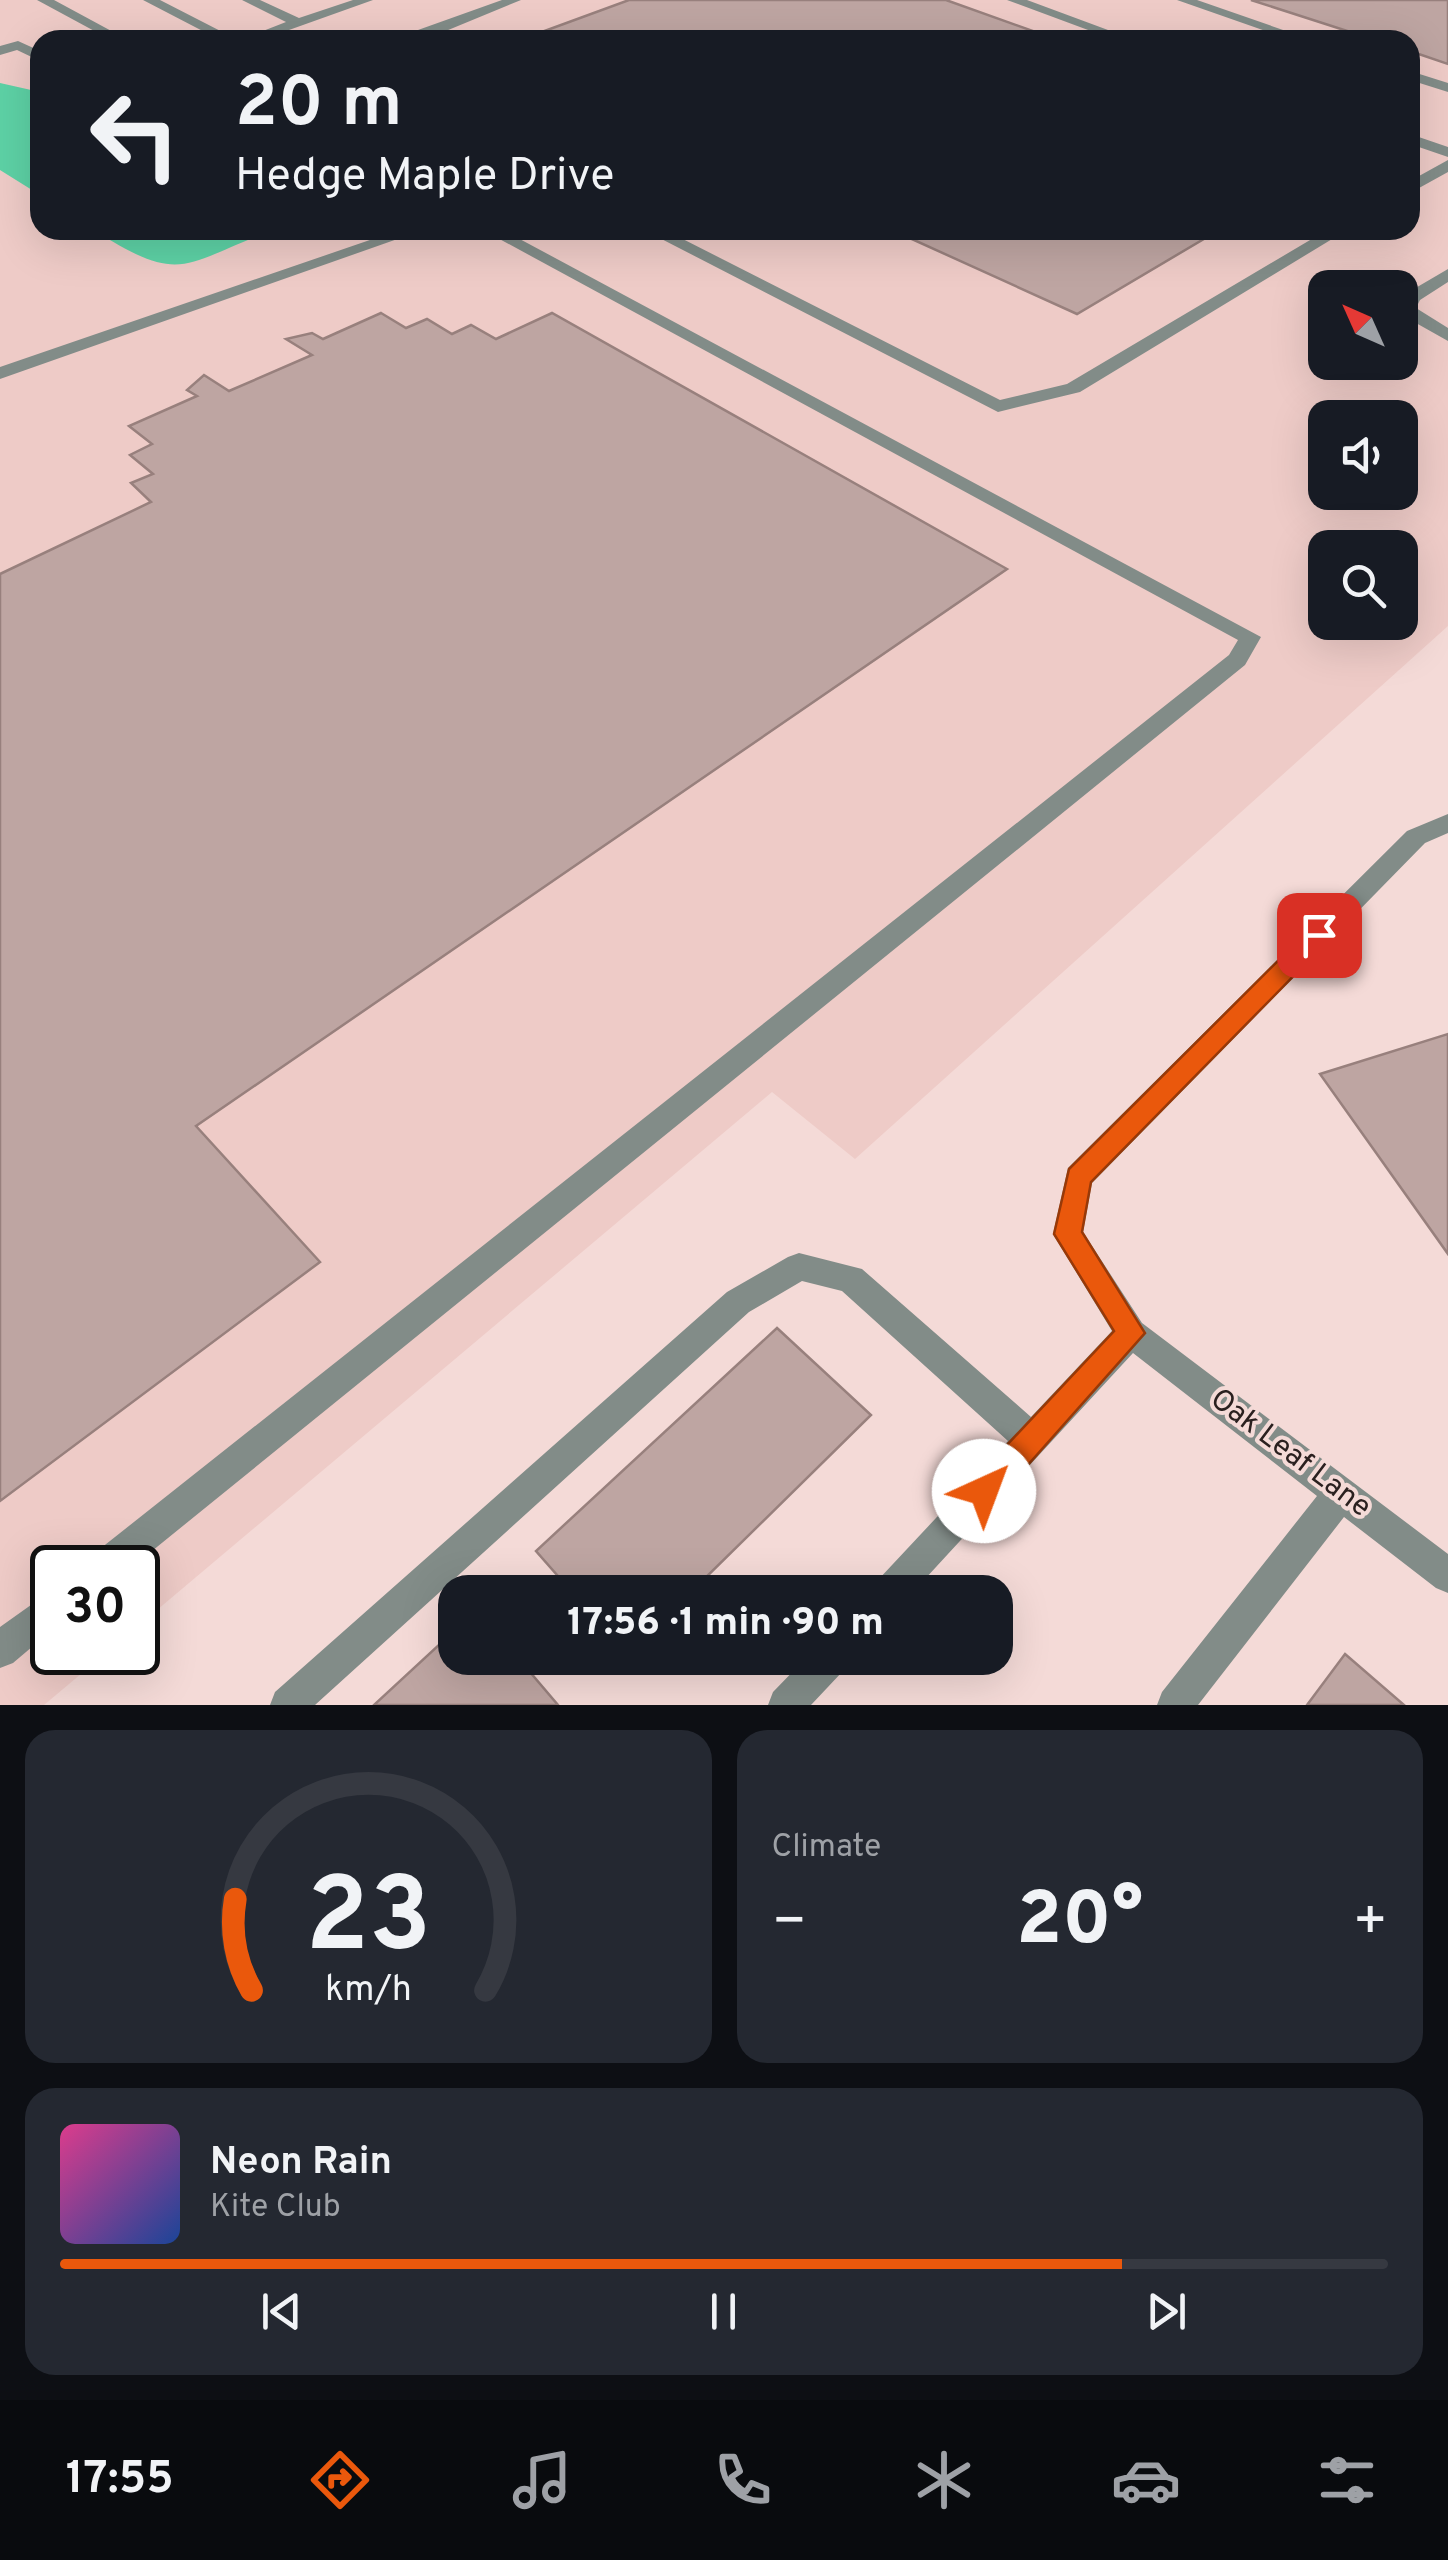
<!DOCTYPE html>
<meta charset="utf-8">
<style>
:root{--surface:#171b24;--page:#242831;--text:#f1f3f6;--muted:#9ea1a6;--line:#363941;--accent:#ea580c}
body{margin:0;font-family:Overpass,sans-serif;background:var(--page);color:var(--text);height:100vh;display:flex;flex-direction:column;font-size:38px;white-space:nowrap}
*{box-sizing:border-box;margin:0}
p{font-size:32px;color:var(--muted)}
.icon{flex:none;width:55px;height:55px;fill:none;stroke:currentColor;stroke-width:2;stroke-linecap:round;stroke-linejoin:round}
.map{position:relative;height:1705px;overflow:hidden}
.details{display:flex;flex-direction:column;gap:25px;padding:25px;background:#0d0f14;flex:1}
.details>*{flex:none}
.guide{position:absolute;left:30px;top:30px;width:1390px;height:210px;border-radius:30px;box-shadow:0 10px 40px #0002;background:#171b24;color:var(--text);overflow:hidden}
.needle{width:65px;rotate:315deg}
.controls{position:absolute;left:1308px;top:270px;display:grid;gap:20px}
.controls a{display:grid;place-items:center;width:110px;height:110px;border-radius:20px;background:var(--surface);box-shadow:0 10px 40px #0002;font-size:50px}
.speed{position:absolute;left:30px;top:1545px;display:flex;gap:20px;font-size:50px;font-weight:700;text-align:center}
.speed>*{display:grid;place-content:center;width:130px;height:130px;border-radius:50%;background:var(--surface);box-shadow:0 10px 40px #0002;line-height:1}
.speed .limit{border:5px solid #111;border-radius:15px;background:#fff;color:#111}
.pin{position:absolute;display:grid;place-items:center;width:85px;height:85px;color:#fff;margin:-42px;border-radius:20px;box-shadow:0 5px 15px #0006}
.me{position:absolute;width:110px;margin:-55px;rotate:43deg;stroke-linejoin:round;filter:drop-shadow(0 0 8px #0008)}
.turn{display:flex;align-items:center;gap:35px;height:210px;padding:0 40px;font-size:45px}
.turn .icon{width:130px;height:130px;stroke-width:2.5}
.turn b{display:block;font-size:70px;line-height:85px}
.big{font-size:75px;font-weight:800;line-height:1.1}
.details .widget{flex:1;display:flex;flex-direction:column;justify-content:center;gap:15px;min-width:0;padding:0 35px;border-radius:30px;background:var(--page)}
.details .dial{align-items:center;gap:0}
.dial svg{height:260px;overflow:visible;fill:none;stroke:var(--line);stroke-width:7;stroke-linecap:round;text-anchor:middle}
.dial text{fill:var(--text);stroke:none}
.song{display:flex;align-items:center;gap:30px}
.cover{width:120px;height:120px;border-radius:15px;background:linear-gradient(135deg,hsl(330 70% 55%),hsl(220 70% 35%))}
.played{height:10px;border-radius:5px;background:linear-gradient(90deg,var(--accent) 80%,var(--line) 80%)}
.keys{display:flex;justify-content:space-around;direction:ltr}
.heat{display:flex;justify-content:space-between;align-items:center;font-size:55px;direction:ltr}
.details .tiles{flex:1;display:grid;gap:25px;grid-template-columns:1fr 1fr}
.widget:last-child{grid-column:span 2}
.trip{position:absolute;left:438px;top:1575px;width:575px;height:100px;border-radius:30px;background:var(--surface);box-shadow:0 10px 40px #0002;font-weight:800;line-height:100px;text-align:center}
.dock{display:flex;height:160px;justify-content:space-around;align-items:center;background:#090b0e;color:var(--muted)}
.dock .icon{width:70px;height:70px}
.dock .active{color:var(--accent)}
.dock b{font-size:45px;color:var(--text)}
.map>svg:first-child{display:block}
.built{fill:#eecbc7;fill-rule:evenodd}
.water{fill:#5dd1a5}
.building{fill:#bea5a2;stroke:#98807d;stroke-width:2.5}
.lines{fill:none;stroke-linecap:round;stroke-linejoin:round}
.minor{fill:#828c88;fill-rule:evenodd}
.route{fill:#ea580c;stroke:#983908;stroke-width:2.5}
.labels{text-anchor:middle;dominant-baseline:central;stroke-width:8;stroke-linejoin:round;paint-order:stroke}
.near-street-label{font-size:30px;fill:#2a201f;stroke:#f4dad7}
</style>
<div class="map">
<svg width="1448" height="1705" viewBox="0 0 1448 1705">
<rect width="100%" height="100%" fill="#f4dad7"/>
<path class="built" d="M0,0h1448v626l-593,533 -83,-67 -634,534v-58h-86v84l54,1 -62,52h-44zM40,40h1370v190h-1370zM1325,288h75v74h-75zM1325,418h75v74h-75zM1325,548h75v74h-75z"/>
<path class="water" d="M0,83l40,9v103l-40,-25z
M94,230h180c-90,32 -90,58 -180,0z"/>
<path class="building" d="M629,0h317l112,40h-538z
M1251,0h197v64l-38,-13v-11h-35z
M892,230h327l-142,84z
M381,313l25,15 21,-9 25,15 19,-9 25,14 56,-26 455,256 -811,557 124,136 -320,239v-927l151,-72 -20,-19 22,-9 -23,-19 22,-11 -23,-18 68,-30 -10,-6 17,-15 25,16 83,-36 -26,-16 26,-6 11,6z
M1448,1034v220l-128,-180z
M777,1328l94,87 -180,177h-119l-36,-41z
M455,1630v28h63l40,47h-184z
M1345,1654l59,51h-97z"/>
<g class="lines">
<path class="minor" d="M37,0h17l74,40h-17z
M143,0h17l78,40h-18z
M242,0h18l39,18 54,-18h20l-112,40h-21l46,-18z
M502,0h19l-97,40h-15l9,-10z
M1007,0h20l108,40h-20z
M1177,0h20l115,40h-21z
M18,41l22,10v10l-23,-11 -17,5v-9z
M1410,71l38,12v9l-38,-12z
M1410,134l38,13v10l-38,-13z
M1448,160v12l-38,21v-12z
M399,230h24l-423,149v-12z
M483,230h20l758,407 -16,28 -1114,903h-45l5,-12 1138,-901 9,-15z
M644,230h21l335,170 67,-16 260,-154h20l-267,162 -82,20z
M1448,269v13l-28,18 -4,8 32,20v13l-48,-27 7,-21z
M1448,814v19l-23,10 -333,340 -9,49 59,91 306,231v39l-12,-5 -92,-71 -146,188h-41l5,-13 155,-196 -184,-143 -220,239h-40l5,-12 130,-139 -166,-150 -40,-10 -53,31 -434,393h-45l5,-13 452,-400 61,-35 11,-4 63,16 169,148 81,-86 -59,-97 15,-66 339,-337z
M52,1590v40l-39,33 -13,5v-41z
M806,1658h42l-5,13 -32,34h-43l5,-13z"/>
</g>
<path class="route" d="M1319,926l12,9 -3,6 -237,241 -9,50 63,101 -150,169 -11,4 -10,-4 -5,-11 5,-11 140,-149 -60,-97 15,-65 242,-241z"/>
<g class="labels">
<g class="near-street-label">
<text transform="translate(1290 1454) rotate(37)">Oak Leaf Lane</text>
</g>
</g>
</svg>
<div class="controls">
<a><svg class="needle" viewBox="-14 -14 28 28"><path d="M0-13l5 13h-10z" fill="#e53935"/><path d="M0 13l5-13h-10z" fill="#9ea1a6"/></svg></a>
<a><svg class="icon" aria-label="sound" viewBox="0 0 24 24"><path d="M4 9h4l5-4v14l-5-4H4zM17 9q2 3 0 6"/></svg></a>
<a><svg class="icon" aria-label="search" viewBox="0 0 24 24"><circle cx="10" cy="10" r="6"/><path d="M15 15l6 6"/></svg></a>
</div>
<div class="speed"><div class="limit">30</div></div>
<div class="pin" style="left:1319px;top:935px;background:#d93025"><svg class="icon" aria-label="arrive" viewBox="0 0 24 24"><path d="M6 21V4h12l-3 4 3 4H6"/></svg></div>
<svg class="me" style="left:984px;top:1491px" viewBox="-20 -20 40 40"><circle r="19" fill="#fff"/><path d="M0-13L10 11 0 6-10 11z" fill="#ea580c"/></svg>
<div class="trip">17:56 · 1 min · 90 m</div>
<div class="guide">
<div class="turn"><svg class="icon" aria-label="left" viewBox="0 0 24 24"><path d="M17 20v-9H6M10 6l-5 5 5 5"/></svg><div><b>20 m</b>Hedge Maple Drive</div></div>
</div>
</div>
<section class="details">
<div class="tiles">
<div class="widget dial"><svg viewBox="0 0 100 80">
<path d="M14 69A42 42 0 1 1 86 69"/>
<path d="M14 69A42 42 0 0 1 9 41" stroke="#ea580c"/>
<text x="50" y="56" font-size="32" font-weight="700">23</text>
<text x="50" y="72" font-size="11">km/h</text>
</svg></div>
<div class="widget"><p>Climate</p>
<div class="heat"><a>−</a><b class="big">20°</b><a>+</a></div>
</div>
<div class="widget">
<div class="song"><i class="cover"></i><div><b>Neon Rain</b><p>Kite Club</p></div></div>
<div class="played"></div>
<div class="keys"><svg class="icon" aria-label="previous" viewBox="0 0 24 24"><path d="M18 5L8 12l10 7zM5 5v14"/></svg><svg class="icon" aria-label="pause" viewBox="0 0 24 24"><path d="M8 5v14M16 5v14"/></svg><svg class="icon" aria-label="next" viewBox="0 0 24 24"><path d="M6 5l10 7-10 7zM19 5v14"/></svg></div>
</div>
</div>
</section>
<nav class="dock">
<b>17:55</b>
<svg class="icon active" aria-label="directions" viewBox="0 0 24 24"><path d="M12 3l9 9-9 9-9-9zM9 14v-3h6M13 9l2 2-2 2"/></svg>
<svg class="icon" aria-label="music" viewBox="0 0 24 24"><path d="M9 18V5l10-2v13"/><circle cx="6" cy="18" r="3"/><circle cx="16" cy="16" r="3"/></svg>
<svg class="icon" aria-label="phone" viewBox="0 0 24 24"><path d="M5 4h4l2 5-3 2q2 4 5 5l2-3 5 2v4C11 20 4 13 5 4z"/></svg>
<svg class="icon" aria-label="climate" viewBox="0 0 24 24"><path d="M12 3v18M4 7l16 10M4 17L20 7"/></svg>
<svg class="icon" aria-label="car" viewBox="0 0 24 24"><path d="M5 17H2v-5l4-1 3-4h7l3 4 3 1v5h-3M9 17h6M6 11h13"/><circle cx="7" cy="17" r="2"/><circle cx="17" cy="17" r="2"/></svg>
<svg class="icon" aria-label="filters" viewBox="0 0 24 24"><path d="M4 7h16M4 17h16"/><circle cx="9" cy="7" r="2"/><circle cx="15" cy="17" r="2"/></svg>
</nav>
